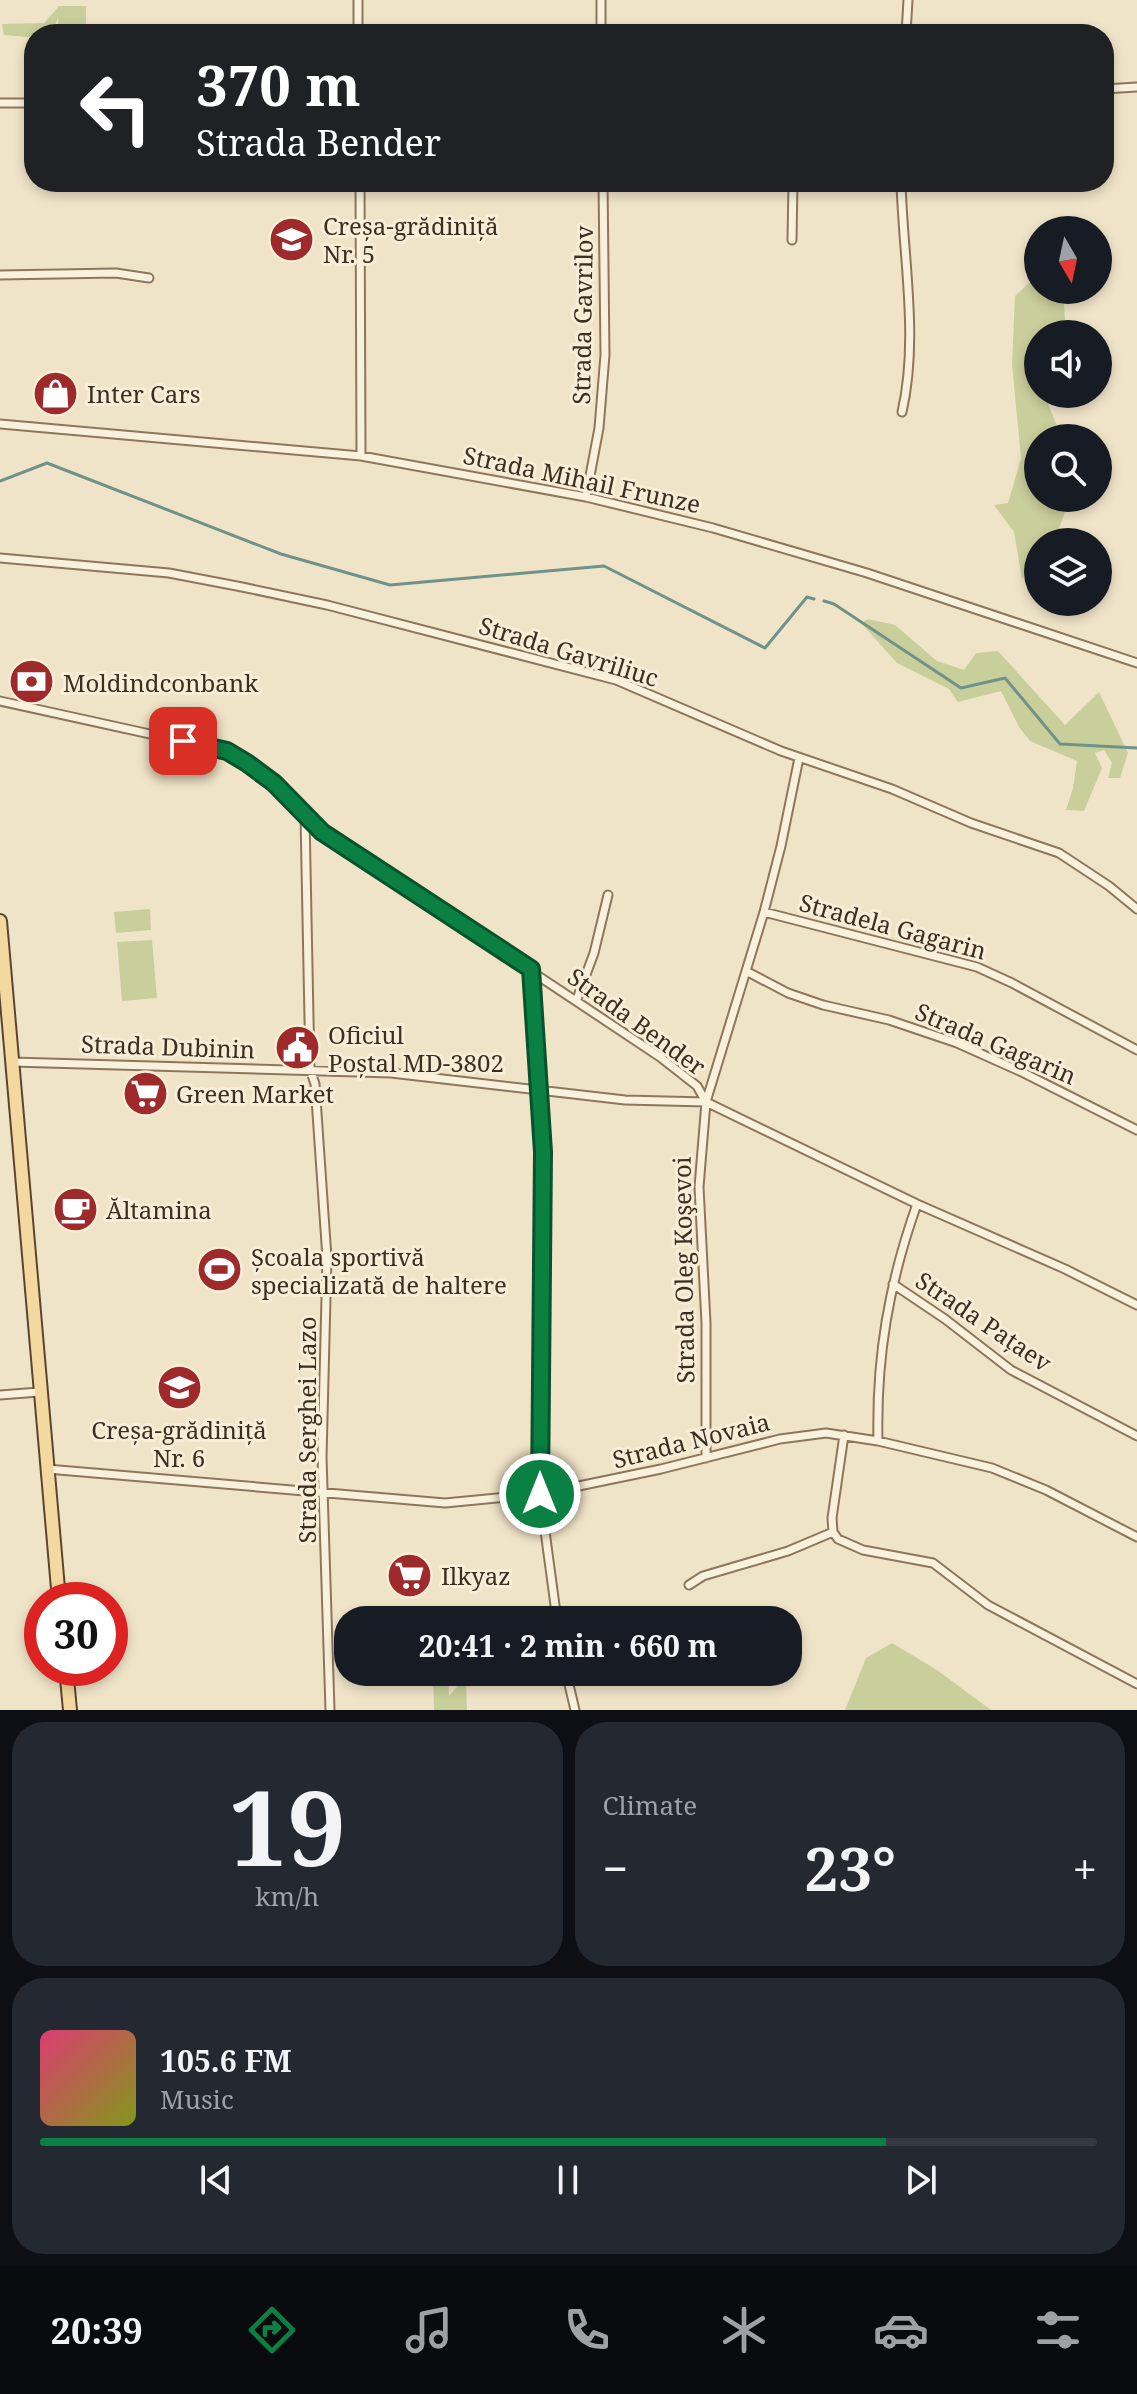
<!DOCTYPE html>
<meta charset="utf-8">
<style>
:root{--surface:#171b24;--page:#242831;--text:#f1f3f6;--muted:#9ea1a6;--line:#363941;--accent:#0b8043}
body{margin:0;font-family:"Noto Serif",serif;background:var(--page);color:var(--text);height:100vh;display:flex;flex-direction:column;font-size:30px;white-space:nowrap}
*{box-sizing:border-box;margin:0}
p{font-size:26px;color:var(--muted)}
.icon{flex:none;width:44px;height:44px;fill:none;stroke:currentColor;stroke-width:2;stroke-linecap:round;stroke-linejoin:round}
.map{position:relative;height:1710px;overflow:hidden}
.side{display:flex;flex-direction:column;gap:12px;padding:12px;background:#0d0f14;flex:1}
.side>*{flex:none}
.guide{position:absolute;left:24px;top:24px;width:1090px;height:168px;border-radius:32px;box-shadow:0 4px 12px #0003;background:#202124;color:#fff;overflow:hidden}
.needle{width:52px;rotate:171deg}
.fabs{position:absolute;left:1024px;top:216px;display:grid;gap:16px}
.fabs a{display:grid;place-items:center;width:88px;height:88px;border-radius:50%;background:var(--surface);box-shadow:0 4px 12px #0003;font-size:40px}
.speed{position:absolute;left:24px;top:1582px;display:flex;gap:16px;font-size:40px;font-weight:700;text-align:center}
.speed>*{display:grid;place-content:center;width:104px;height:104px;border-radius:50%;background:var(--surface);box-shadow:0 4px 12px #0003;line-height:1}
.speed .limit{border:12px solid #d22;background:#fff;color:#111}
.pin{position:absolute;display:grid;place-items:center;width:68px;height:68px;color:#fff;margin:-34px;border-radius:16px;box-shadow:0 4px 12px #0006}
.me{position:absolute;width:88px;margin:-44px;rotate:0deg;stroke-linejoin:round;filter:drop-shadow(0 0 6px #0008)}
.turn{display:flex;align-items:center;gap:28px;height:168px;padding:0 40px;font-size:36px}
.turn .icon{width:104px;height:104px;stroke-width:2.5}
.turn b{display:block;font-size:56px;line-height:68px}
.big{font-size:60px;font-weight:700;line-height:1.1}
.side .card{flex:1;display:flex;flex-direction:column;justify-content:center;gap:12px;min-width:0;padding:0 28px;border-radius:32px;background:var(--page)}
.side .dial{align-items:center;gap:0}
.dial b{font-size:104px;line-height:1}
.song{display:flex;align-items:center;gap:24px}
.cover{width:96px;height:96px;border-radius:12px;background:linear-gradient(135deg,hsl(340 70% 55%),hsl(70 70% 35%))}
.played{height:8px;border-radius:4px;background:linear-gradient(90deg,var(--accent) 80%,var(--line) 80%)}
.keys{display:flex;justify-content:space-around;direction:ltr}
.heat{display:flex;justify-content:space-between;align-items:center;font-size:44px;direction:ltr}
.side .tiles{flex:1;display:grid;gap:12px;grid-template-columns:1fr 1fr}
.card:last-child{grid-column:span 2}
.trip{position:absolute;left:334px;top:1606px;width:468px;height:80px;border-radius:32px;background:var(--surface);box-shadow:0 4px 12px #0003;font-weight:700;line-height:80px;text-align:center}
.menu{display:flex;height:128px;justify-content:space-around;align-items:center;background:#090b0e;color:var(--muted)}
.menu .icon{width:56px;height:56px}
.menu .active{color:var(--accent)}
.menu b{font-size:36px;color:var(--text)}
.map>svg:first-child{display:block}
.green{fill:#c9cf9b}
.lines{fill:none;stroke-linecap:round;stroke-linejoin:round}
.stream{stroke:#6f938a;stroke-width:3}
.minor-casing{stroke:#8d765c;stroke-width:11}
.primary-casing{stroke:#5b4430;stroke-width:16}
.minor{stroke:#faf1dc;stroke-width:7}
.primary{stroke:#f3d9a0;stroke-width:12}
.route-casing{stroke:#07532c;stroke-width:20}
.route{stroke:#0b8043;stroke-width:14}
.labels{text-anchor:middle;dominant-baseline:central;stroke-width:6;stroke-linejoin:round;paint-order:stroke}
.poi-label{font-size:24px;fill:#3d2e20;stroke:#f7eed8;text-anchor:start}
.street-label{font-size:24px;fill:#3d2e20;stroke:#f7eed8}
</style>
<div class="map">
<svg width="1137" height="1710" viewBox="0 0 1137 1710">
<rect width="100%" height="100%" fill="#f0e4c8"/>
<path class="green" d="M59,6h27v28h-27l-1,-16 -7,16 -25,3 -22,-2 -2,-11 42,-1z
M1038,275v15h19l7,14 2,30h-28v60h13l-3,10 14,34h-24v60h32l-16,44h-16v22l-16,15 -8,-47 -20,-27 14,-2 13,-45 -9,-93 3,-69z
M868,619l27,6 42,36 27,9 12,-17 22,-2 67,74 34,-33 29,61 -8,25h-12l4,-15 -8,-13 -9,3 7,15 -18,43 -18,-1 7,-22 4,-27 -47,-20 -11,-14 -18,-36 -43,11 -9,-13 -52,-26 -36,-40z
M150,909l1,21 -35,3 -2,-21z
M152,940l5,58 -35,3 -5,-59z
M892,1643l45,27 54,40h-146l21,-52z
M433,1672h15l1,24 14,-16h3l1,30h-33z"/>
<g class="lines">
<path class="stream" d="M0,481l47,-18 234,91 109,31 214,-19 161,82 42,-51 7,2
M824,601l10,3 127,84 44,-10 55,66 77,4"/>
<defs>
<path id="minor" d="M358,0v34
M601,0v34
M906,34l2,-34
M1104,89l33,-2
M0,103h34
M360,182l1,274
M901,182c2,76 18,156 1,230
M792,240l1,-58
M0,275l116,-2 33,5
M0,424l361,32 225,41 127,31 154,45 270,90
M586,497l13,-69 6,-73 -2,-173
M0,558l169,15 73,14 85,18 289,75 165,71 111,38 79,34 88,30 50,33 28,23
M0,701l227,50 47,32 48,49 338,225 37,29 9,16 211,102 148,65 72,36
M305,816l5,253 5,15 12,174 -5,199 8,253
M764,912l213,55 35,16 125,67
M531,969l12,183 -3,342 17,126
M746,971l42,22 35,12 66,15 68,23 67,30 113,57
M577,999l17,-46 14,-58
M12,1062l379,11 234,27 81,2
M893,1284l52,35 66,51 126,66
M0,1395l39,-3
M844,1435l-12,83 1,14 5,7 25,11 70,13 55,42 149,79
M878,1441c-2,-84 11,-158 39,-237
M706,1458v-135l-7,-136 7,-85 58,-190 17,-66 18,-88
M47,1469l398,34 95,-9 121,-25 119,-30 46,-6 52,8 114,27 54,22 91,47
M689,1585l14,-9 85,-25 45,-19
M566,1672l9,38"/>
<path id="primary" d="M0,921l59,679
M66,1668l4,42"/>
</defs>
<use href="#minor" class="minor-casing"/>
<use href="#primary" class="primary-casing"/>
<use href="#minor" class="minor"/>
<use href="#primary" class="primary"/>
</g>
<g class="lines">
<defs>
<path id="route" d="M183,741l44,10 20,12 27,20 48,49 209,137 12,183 -3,342"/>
</defs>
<use href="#route" class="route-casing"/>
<use href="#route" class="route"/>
</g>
<defs>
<symbol id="school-disc" viewBox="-11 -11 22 22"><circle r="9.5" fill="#9e2a2b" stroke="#f7eed8"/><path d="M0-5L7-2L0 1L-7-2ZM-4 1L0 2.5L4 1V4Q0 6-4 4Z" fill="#fff"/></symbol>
<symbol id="shop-disc" viewBox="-11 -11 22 22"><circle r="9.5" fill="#9e2a2b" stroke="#f7eed8"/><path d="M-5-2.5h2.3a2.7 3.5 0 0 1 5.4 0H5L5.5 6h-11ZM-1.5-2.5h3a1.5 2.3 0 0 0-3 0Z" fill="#fff"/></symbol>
<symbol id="bank-disc" viewBox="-11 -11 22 22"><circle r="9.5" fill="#9e2a2b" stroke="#f7eed8"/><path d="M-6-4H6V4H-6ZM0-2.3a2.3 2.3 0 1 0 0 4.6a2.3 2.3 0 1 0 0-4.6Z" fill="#fff"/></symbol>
<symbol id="civic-disc" viewBox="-11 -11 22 22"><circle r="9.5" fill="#9e2a2b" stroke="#f7eed8"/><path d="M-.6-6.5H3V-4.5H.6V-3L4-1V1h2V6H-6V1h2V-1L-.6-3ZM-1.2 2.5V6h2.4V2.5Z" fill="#fff"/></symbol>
<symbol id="supermarket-disc" viewBox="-11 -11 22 22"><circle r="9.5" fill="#9e2a2b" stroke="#f7eed8"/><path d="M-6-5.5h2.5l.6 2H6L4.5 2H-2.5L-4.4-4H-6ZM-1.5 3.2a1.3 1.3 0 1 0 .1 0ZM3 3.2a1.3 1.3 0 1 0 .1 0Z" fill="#fff"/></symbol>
<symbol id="cafe-disc" viewBox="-11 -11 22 22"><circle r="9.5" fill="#9e2a2b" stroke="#f7eed8"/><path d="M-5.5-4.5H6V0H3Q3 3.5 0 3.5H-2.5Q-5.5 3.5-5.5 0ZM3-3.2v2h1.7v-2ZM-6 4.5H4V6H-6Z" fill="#fff"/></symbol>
<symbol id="stadium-disc" viewBox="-11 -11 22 22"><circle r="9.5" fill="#9e2a2b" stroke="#f7eed8"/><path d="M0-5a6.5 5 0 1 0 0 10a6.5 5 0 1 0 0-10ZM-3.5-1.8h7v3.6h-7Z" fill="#fff"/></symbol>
</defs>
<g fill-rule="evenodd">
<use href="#school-disc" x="266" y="214" width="51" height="51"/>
<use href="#shop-disc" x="30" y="368" width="51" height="51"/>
<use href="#bank-disc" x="6" y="656" width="51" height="51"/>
<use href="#civic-disc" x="272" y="1022" width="51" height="51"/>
<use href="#supermarket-disc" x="120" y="1068" width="51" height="51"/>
<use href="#cafe-disc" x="50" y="1184" width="51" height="51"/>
<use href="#stadium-disc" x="194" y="1244" width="51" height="51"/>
<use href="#school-disc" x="154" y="1362" width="51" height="51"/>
<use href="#supermarket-disc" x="384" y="1550" width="51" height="51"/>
</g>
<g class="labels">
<g class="poi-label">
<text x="323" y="225">Creșa-grădiniță<tspan x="323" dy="28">Nr. 5</tspan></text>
<text x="87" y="393">Inter Cars</text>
<text x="63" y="682">Moldindconbank</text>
<text x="328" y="1034">Oficiul<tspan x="328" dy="28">Poștal MD-3802</tspan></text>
<text x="176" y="1093">Green Market</text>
<text x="106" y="1209">Ăltamina</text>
<text x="251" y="1256">Școala sportivă<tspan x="251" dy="28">specializată de haltere</tspan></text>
<text x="179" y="1429" text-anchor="middle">Creșa-grădiniță<tspan x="179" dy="28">Nr. 6</tspan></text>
<text x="441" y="1575">Ilkyaz</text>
</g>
<g class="street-label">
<text transform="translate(582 315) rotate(-89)">Strada Gavrilov</text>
<text transform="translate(582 479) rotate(12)">Strada Mihail Frunze</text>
<text transform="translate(569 651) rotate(17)">Strada Gavriliuc</text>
<text transform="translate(893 926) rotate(15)">Stradela Gagarin</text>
<text transform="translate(637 1021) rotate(36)">Strada Bender</text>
<text transform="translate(996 1043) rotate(23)">Strada Gagarin</text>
<text transform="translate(168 1046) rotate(2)">Strada Dubinin</text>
<text transform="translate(683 1270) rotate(-91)">Strada Oleg Koşevoi</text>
<text transform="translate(984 1321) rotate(34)">Strada Pațaev</text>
<text transform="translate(306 1430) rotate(-90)">Strada Serghei Lazo</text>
<text transform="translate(691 1440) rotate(-14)">Strada Novaia</text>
</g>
</g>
</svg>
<div class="fabs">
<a><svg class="needle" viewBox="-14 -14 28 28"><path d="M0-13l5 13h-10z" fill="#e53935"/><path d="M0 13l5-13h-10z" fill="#9ea1a6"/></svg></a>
<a><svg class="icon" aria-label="sound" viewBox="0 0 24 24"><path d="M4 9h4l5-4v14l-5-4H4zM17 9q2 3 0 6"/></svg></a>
<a><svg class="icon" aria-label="search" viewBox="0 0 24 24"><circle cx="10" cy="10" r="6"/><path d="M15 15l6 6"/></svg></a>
<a><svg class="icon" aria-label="layers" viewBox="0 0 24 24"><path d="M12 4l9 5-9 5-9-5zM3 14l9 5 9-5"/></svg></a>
</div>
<div class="speed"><div class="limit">30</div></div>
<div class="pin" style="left:183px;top:741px;background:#d93025"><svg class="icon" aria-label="arrive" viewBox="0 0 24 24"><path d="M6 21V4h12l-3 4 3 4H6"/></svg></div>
<svg class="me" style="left:540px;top:1494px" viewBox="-20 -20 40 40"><circle r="17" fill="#0b8043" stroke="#fff" stroke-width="3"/><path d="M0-11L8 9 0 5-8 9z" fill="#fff"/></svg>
<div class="trip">20:41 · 2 min · 660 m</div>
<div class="guide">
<div class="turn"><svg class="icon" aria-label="left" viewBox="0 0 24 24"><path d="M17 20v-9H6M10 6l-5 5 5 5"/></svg><div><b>370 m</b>Strada Bender</div></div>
</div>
</div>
<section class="side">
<div class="tiles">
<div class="card dial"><b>19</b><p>km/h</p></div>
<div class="card"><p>Climate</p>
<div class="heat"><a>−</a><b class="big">23°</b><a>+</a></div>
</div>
<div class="card">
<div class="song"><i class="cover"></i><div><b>105.6 FM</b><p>Music</p></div></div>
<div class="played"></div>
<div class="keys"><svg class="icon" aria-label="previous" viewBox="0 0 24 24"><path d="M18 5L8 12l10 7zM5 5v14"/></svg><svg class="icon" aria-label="pause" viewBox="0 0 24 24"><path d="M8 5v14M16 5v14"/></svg><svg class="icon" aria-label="next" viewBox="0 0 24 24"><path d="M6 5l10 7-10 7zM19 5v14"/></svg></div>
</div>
</div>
</section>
<nav class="menu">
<b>20:39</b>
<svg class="icon active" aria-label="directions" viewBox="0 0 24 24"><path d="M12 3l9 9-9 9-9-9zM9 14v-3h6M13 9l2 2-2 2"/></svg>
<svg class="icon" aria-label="music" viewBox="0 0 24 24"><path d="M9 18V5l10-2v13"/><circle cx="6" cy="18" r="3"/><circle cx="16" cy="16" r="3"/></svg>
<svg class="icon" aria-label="phone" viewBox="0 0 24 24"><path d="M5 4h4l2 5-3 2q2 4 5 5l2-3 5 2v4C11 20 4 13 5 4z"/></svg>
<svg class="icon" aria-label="climate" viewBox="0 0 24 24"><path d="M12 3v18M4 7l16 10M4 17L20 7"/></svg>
<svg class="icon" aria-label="car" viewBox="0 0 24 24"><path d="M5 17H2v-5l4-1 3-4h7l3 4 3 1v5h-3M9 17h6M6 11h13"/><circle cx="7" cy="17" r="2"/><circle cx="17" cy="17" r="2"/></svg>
<svg class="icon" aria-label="filters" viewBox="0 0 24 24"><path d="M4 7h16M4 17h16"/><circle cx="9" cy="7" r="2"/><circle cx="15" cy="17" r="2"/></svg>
</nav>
